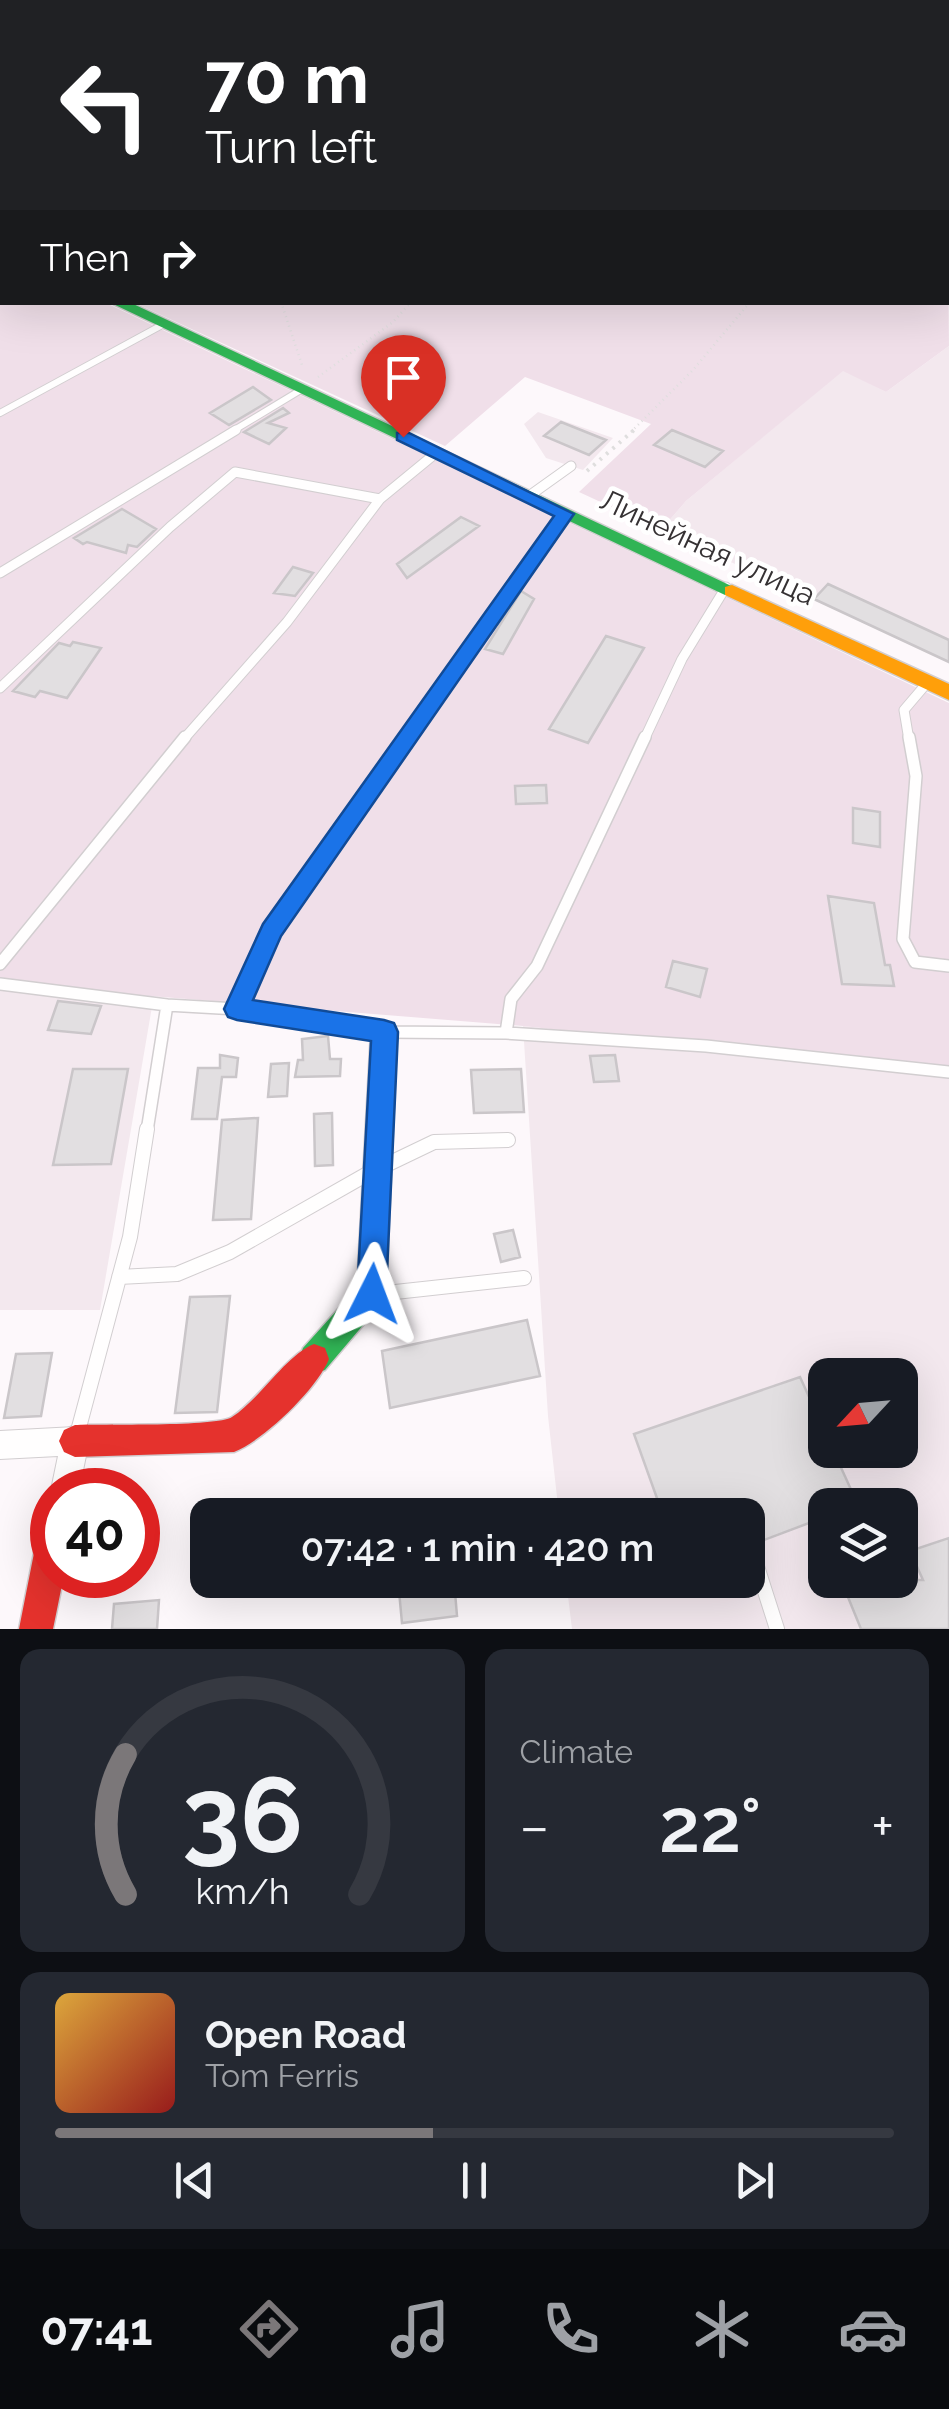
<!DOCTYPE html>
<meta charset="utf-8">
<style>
:root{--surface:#171b24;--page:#242831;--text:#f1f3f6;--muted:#9ea1a6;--line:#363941;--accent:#7b7779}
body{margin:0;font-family:Raleway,sans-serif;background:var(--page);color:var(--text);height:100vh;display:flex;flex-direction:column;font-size:38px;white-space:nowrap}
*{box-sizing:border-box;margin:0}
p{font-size:32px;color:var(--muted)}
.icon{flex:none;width:55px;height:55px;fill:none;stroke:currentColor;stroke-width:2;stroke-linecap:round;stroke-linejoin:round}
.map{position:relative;height:1629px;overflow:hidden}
.sheet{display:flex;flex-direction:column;gap:20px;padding:20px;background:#0d0f14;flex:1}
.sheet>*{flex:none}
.banner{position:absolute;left:0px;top:0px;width:950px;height:305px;box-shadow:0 10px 40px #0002;background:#202124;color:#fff;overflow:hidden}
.needle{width:65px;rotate:244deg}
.fabs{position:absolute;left:808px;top:1358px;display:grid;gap:20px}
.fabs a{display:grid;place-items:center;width:110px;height:110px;border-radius:20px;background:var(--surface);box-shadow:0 10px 40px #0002;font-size:50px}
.speed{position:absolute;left:30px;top:1468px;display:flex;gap:20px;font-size:50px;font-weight:700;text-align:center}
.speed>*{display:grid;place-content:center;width:130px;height:130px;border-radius:50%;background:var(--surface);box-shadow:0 10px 40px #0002;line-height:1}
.speed .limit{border:15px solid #d22;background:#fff;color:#111}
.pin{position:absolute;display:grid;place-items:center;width:85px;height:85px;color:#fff;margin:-102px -42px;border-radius:50% 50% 50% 0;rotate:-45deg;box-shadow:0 0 10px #0007}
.pin .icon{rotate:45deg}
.me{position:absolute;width:110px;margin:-55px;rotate:3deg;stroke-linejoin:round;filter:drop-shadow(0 0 8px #0008)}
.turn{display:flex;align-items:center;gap:35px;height:210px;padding:0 40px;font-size:45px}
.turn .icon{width:130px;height:130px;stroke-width:2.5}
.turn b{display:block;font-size:70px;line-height:85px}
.then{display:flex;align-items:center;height:95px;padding:0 40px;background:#0003;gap:20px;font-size:38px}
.big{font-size:75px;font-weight:600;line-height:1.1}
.sheet .tile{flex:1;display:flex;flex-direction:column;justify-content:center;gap:15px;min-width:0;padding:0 35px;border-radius:20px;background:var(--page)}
.sheet .dial{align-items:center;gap:0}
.dial svg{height:260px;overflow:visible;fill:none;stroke:var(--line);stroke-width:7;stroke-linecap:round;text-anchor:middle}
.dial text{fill:var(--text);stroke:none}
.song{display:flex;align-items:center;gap:30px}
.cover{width:120px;height:120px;border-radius:15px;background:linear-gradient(135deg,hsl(40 70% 55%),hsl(0 70% 35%))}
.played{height:10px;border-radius:5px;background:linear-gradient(90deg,var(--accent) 45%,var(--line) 45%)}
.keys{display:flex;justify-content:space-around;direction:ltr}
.heat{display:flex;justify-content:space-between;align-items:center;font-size:55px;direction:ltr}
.sheet .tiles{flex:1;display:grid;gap:20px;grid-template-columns:1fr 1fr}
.tile:last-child{grid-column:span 2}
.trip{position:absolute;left:190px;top:1498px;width:575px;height:100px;border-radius:20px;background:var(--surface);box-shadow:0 10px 40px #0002;font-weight:600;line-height:100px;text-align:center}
.menu{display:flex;height:160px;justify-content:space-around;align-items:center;background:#090b0e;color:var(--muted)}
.menu .icon{width:70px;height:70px}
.menu .current{color:var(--accent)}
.menu b{font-size:45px;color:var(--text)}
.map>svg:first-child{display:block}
.built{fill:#f3e8ee;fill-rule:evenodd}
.green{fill:#f0dfe9}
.building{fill:#e2dfe1;stroke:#cac6c9;stroke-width:2.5}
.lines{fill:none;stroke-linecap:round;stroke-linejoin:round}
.lane-far4-casing{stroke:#d2ced0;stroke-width:6}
.lane-far3-casing{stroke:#d2ced0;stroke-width:8}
.lane-far2-casing{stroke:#d2ced0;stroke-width:11}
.lane-far1-casing{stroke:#d2ced0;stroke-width:14}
.lane-casing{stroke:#d2ced0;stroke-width:16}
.street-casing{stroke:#d2ced0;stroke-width:2}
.fast-casing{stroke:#d2ced0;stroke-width:3}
.slow-casing{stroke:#d2ced0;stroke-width:3}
.jam-casing{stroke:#d2ced0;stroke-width:3}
.path-far1{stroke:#dfdede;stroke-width:2.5;stroke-dasharray:1 4;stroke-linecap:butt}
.path{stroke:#dfdede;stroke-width:4;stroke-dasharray:2.5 6;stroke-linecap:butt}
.lane-far4{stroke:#fffefe;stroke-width:5}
.lane-far3{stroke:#fffefe;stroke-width:6}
.lane-far2{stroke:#fffefe;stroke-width:9}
.lane-far1{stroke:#fffefe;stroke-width:11}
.lane{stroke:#fffefe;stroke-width:14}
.street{fill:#fffefe;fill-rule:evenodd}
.fast{fill:#30b455;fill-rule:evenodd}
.slow{fill:#ff9f0a;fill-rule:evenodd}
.jam{fill:#e5322d;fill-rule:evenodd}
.route{fill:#1a73e8;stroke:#114b97;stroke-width:2.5}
.labels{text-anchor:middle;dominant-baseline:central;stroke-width:9;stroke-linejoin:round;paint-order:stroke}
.far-street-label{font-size:30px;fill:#353133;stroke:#fff}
</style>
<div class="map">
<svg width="949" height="1629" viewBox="0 0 949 1629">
<rect width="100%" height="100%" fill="#fdf8fb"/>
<path class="built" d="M949,346v316l-288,-132 25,-29 157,-131 43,22z
M538,412l75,26 -30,32 -37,-12 -22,-34z
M0,984l154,11 -54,315h-100z
M523,1026l426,46v557h-377l-6,-49h182v-65h-189l-11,-99zM825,1375h75v75h-75zM825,1505h75v75h-75z"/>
<path class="green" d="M0,0l118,2h-116v239z
M948,244l1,102 -63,46 -43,-21 -157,130 -25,29 -82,-38 72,-68 -126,-47 -80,69 -310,-143 813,-1z
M0,252l2,50 104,1 843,400v369l-426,-46 -523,-42z"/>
<path class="building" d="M253,387l18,13 -42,25 -19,-12z
M283,408l6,5 -21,10 18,5 -17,16 -25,-12z
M561,422l45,18 -17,15 -45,-19z
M672,430l51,21 -18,16 -51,-22z
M122,509l34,20 -19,18 -9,-2 -2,8 -39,-11 -4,2 -9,-6z
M461,517l18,9 -72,52 -10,-14z
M293,567l20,6 -18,23 -21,-3z
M828,584l121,56v22l-135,-63z
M521,591l13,8 -31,55 -18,-5z
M606,636l38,12 -56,95 -39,-14z
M73,642l28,6 -34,50 -27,-7 -5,6 -22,-6 46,-48 11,3z
M546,785l1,18 -31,1 -1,-18z
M853,808l27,4v35l-27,-4z
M828,896l46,7 11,62h5l4,21 -52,-2z
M673,961l34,8 -7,28 -34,-10z
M58,1001l43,5 -10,28 -43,-4z
M328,1036l2,23h11l-1,17 -45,1 3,-17h5l-1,-21z
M220,1055l18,3 -2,19h-14l-5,42h-25l6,-51h22z
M615,1055l4,26 -25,1 -4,-26z
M289,1063l-2,33 -19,1 3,-33z
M73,1069h55l-17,95 -58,1z
M521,1069l3,43 -50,1 -3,-43z
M332,1113l1,52 -18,1 -1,-52z
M258,1118l-7,101 -38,1 9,-100z
M513,1230l7,27 -19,5 -7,-28z
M230,1296l-13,116 -42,1 15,-116z
M527,1320l13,56 -150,32 -8,-57z
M52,1353l-11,63 -37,2 12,-64z
M800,1377l25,55v18h8l25,55h-33v12l-77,29v-31h-85l-29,-81z
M949,1538v91h-88l-20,-49h82l-13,-29z
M398,1580h56l3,36 -55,7z
M159,1600l-2,29h-45l2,-25z"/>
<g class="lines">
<defs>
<path id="lane-far4" d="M890,2h6"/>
<path id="lane-far3" d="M0,413l162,-88
M231,432l73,-44"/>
<path id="lane-far2" d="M529,496l42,-30
M0,573l236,-143
M0,688l170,-161 65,-55 145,27
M183,740l104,-118 93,-123 56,-46
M406,740l159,-226
M644,740l38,-81 44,-72
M909,740l-5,-30 23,-27"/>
<path id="lane-far1" d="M909,737l7,39 -13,163 12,23 34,4
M0,964l185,-227
M0,984l167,21 -20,126
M167,1005l70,4 35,-78 136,-194
M237,1009l147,23 122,1 200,13 243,26
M506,1033l5,-34 26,-33 108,-229"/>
<path id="lane" d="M384,1166l50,-24 74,-2
M119,1277l58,-3 53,-22 139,-79
M377,1294l147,-16
M78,1431l52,-194 17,-108
M754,1557l23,72"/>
<path id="street" d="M948,64h1v6h-1z
M948,236h1v8h-1z
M0,244l2,1v8l-2,-1z
M75,1427l10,4 4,10 -10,49h-27v5l-1,-5 7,-34 -58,3v-28z"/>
<path id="fast" d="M109,302h20l613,289 -3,4h-14z
M384,1021l9,3 4,8 -11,262 -5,10 -56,66 -11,4 -11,-4 -4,-11 4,-11 54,-60 14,-256 4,-8z"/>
<path id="slow" d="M732,585l217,99v16l-224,-105v-8z"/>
<path id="jam" d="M314,1344l11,4 4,11c-12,30 -65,81 -95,93l-159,5 -11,-5 -5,-11 5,-11 11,-5c26,-1 142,2 157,-8 29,-19 53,-61 82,-73z
M52,1531v44h12l-11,54h-34l16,-81 5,-12z"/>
</defs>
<use href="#lane-far4" class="lane-far4-casing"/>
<use href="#lane-far3" class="lane-far3-casing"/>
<use href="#lane-far2" class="lane-far2-casing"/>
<use href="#lane-far1" class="lane-far1-casing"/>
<use href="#lane" class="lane-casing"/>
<use href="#street" class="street-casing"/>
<use href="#fast" class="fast-casing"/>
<use href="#slow" class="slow-casing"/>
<use href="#jam" class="jam-casing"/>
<path class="path-far1" d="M281,302l22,66
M318,377l75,-55 18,-20
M631,432l62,-62 57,-68"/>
<path class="path" d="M587,471l47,-41"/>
<use href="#lane-far4" class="lane-far4"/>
<use href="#lane-far3" class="lane-far3"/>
<use href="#lane-far2" class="lane-far2"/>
<use href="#lane-far1" class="lane-far1"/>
<use href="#lane" class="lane"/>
<use href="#street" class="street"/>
<use href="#fast" class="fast"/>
<use href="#slow" class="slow"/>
<use href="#jam" class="jam"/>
</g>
<path class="route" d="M397,433h12l165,81 -293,422 -28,64 131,20 10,3 4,9 -12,262 -4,11 -10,4 -11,-4 -4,-11 14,-253 -134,-21 -9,-3 -4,-8 39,-85 291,-408 -157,-76z"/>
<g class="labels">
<g class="far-street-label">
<text transform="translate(708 547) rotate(25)">Линейная улица</text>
</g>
</g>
</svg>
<div class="fabs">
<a><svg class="needle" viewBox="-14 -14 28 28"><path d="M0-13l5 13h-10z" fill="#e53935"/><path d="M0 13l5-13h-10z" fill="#9ea1a6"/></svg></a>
<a><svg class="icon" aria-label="layers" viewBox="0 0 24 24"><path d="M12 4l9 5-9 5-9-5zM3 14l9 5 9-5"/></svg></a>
</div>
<div class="speed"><div class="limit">40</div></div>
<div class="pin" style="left:403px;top:437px;background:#d93025"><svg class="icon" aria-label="arrive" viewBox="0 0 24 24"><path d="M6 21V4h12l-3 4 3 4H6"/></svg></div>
<svg class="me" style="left:372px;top:1294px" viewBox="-20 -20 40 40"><path d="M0-17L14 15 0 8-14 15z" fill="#1a73e8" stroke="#fff" stroke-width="4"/></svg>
<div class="trip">07:42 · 1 min · 420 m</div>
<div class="banner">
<div class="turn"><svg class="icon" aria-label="left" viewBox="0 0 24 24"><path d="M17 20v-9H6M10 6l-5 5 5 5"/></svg><div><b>70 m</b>Turn left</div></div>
<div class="then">Then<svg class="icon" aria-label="right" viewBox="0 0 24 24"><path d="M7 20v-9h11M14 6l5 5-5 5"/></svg></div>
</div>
</div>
<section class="sheet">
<div class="tiles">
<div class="tile dial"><svg viewBox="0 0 100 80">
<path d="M14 69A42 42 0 1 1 86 69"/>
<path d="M14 69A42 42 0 0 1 14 26" stroke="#7b7779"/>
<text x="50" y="56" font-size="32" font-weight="700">36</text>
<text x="50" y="72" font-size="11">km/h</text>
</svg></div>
<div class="tile"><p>Climate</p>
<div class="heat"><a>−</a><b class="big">22°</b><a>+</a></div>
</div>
<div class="tile">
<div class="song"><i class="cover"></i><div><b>Open Road</b><p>Tom Ferris</p></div></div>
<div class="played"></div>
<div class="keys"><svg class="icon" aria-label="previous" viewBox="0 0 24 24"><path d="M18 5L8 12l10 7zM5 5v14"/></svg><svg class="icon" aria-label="pause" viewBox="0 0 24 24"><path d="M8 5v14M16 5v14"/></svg><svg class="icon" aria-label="next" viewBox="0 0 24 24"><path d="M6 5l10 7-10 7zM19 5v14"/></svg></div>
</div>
</div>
</section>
<nav class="menu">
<b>07:41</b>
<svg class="icon current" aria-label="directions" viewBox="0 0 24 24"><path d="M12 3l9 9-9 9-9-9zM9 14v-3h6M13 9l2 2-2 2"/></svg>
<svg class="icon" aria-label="music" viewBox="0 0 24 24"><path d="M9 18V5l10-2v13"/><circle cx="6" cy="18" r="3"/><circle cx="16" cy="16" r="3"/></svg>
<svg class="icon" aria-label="phone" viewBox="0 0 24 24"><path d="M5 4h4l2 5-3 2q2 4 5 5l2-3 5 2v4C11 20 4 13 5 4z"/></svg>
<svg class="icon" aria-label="climate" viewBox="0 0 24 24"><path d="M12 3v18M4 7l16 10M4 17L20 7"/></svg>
<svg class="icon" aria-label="car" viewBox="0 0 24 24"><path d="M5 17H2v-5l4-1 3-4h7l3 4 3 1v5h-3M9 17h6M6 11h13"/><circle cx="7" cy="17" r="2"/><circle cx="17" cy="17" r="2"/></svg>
</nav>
